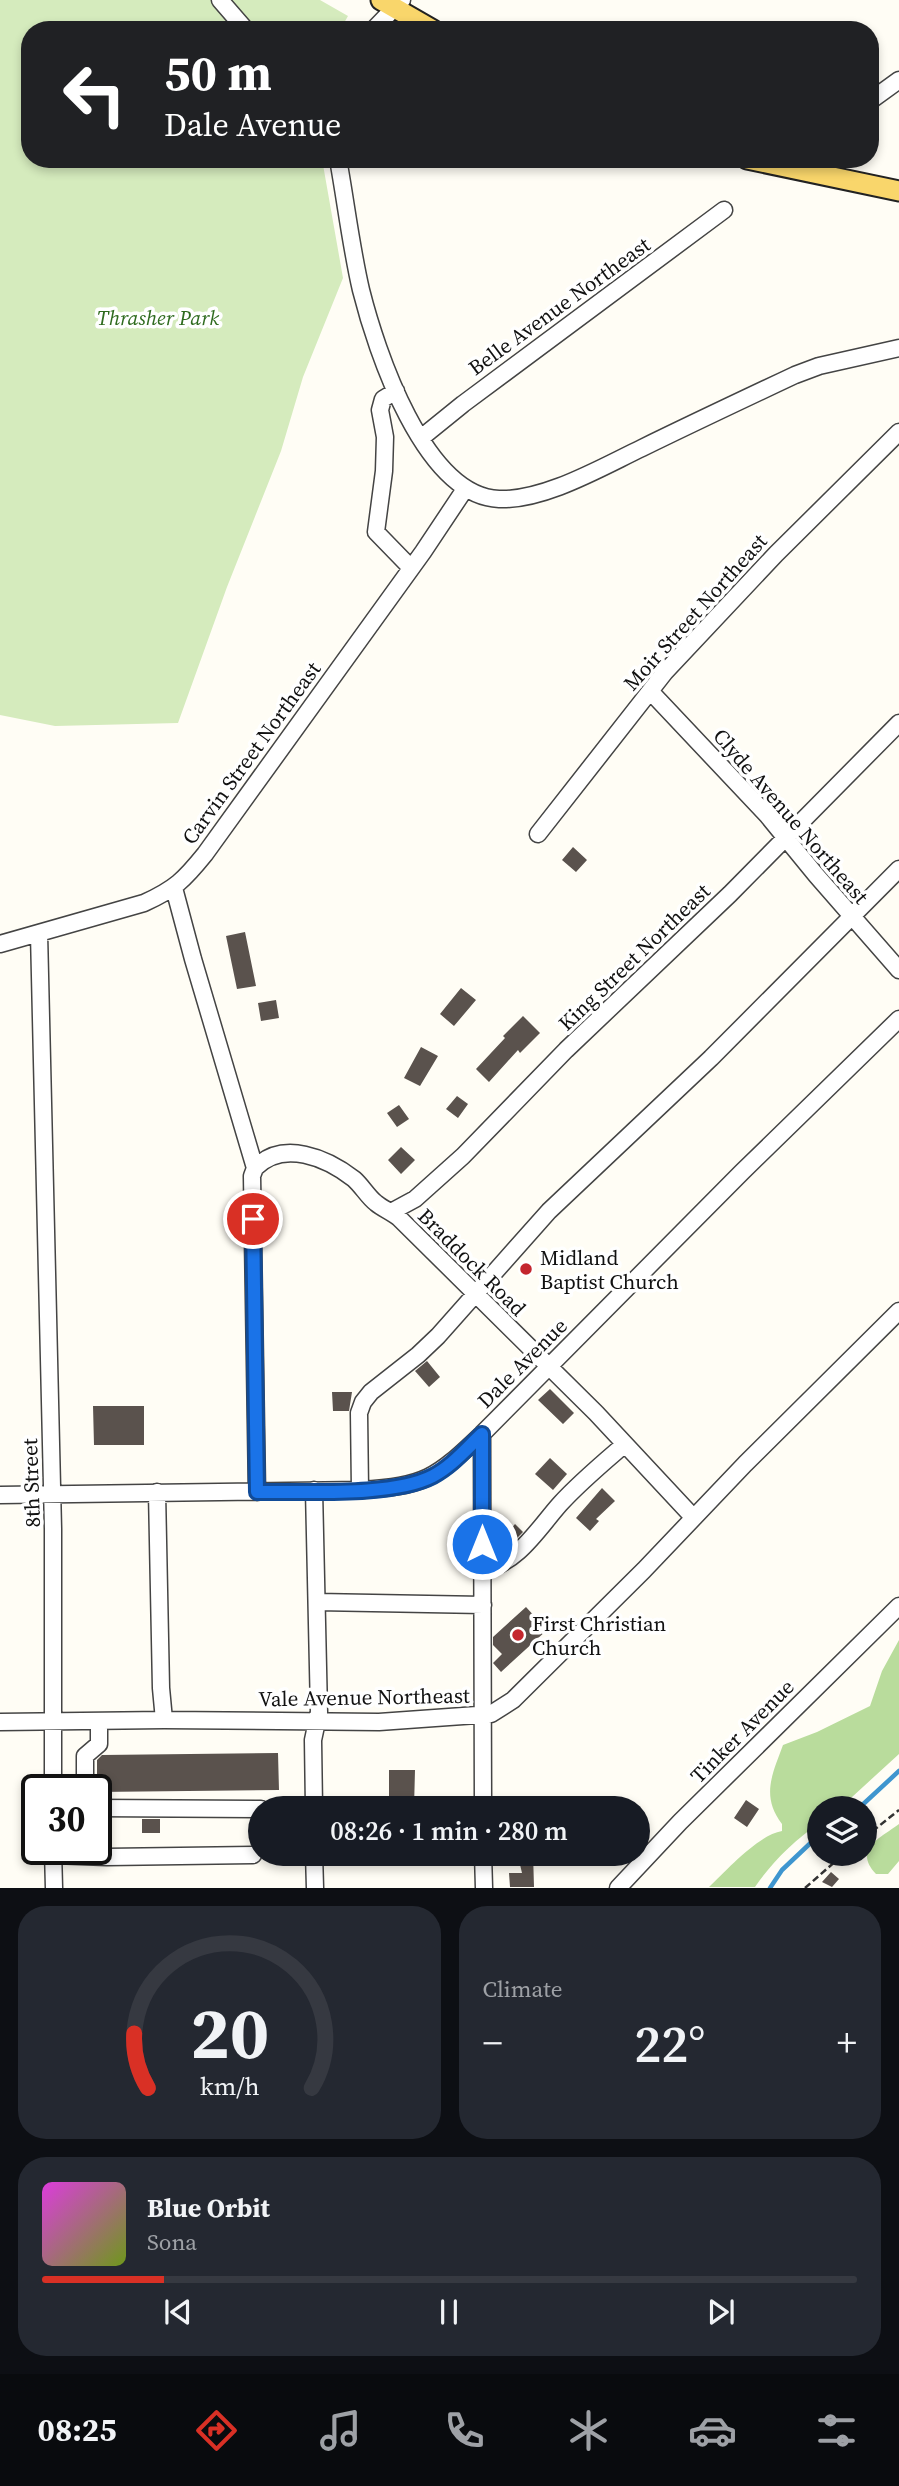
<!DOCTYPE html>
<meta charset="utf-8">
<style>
:root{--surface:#171b24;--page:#242831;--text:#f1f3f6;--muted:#9ea1a6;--line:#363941;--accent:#d93025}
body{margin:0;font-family:"Source Serif 4",serif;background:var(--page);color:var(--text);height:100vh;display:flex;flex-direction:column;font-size:26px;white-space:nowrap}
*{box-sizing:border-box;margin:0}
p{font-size:23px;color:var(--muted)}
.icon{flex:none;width:38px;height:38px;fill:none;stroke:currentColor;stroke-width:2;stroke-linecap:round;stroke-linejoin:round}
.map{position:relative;height:1888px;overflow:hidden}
.side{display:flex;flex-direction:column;gap:18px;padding:18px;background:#0d0f14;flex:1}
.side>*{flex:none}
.banner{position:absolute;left:21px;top:21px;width:858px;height:147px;border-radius:28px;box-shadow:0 4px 10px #0003;background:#202124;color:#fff;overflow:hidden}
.fabs{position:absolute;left:807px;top:1796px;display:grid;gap:14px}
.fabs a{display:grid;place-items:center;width:70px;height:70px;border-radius:50%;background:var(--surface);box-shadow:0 4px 10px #0003;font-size:35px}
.speed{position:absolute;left:21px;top:1774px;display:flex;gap:14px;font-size:35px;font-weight:700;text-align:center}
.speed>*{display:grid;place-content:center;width:91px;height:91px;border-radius:50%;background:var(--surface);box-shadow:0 4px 10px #0003;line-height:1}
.speed .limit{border:4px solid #111;border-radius:10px;background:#fff;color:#111}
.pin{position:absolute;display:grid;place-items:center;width:60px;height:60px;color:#fff;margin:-30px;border:4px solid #fff;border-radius:50%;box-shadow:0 2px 7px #0007}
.me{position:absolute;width:77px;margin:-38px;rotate:0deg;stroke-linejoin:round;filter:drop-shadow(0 0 5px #0008)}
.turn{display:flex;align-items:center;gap:24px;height:147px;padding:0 28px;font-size:32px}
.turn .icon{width:91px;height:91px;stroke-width:2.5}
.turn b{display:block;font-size:49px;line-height:60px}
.big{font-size:52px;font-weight:600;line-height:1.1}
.side .tile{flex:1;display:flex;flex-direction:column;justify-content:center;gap:10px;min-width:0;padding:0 24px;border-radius:28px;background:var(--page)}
.side .dial{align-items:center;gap:0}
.dial svg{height:182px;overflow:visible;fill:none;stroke:var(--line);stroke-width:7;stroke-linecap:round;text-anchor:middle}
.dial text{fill:var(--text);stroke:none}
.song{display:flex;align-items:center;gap:21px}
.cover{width:84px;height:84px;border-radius:10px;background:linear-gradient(135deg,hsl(300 70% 55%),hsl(80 70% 35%))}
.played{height:7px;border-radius:4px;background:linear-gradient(90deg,var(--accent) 15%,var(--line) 15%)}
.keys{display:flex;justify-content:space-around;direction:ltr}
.heat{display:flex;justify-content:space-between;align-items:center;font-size:38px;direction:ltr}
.side .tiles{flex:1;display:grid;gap:18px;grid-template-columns:1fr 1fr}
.tile:last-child{grid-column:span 2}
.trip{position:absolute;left:248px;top:1796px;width:402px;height:70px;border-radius:35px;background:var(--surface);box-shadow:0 4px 10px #0003;font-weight:600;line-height:70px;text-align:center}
.tabs{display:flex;height:112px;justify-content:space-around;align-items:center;background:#090b0e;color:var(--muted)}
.tabs .icon{width:49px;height:49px}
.tabs .on{color:var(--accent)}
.tabs b{font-size:32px;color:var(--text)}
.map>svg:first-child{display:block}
.green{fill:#d5ebbd}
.forest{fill:#b9dc9c}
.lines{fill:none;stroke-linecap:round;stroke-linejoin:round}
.stream{stroke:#3f96cf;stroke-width:4.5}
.building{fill:#5a524d}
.minor-casing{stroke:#444;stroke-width:19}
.major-casing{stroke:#222;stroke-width:23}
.path{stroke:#333;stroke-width:2.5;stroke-dasharray:7 3.5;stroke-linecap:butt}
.minor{stroke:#fff;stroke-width:16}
.major{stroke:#f9d66b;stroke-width:19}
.route-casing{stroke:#114b97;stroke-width:18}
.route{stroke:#1a73e8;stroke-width:12}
.poi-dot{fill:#c4262e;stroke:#fff;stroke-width:2.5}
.labels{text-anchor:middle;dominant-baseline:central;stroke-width:7;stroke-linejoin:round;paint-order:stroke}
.street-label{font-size:21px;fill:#111;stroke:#fff}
.park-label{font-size:21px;font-style:italic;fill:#2f6b1f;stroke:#fff}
.poi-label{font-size:21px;fill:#111;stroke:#fff;text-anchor:start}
</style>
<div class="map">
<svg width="899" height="1888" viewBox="0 0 899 1888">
<rect width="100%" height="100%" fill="#fffdf5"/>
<path class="green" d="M0,0h320l28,16 -8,14h-310v129h292l21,119 -40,99 -22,74 -54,136 -49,136 -123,3 -55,-11z"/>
<path class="forest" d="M899,1640v114l-59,54h-21v15c-25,18 -47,39 -64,64h-46c18,-17 49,-52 73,-56v-7c-21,-28 -10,-49 1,-79l34,-13 53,-26 12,-35z
M899,1824v37l-11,13h-12c-24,-25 6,-37 23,-50z"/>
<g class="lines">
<path class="stream" d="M859,1808l40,-37
M770,1888l12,-18 37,-35"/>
</g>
<path class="building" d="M573,847l14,13 -11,12 -14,-12z
M245,932l11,54 -19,3 -11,-53z
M461,988l15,12 -22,26 -14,-12z
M276,1000l3,18 -18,3 -3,-18z
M523,1016l17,17 -20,20 -2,-3 -29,32 -13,-13 29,-31 -2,-2z
M421,1047l17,9 -18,30 -16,-8z
M457,1096l11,8 -10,14 -12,-9z
M399,1105l10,14 -12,8 -10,-14z
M401,1147l14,13 -14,14 -13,-14z
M427,1361l13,16 -11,10 -14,-16z
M550,1389l24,24 -11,11 -25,-24z
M332,1392h20l-3,19h-16z
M93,1406h51v39h-50z
M550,1458l17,16 -14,16 -18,-16z
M602,1488l13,13 -19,18 3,2 -9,10 -14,-13z
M515,1524l8,8 -10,10 -7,-7z
M526,1607l21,23 -46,42 -8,-9 9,-9 -9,-9v-8z
M278,1753l1,37 -182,2v-32l5,-5z
M389,1770h26l-1,38h-25z
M746,1800l13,9 -12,18 -13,-9z
M142,1819h18v14h-18z
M533,1853l1,34h-24l-1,-14h13l-4,-17z
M831,1872l8,7 -7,8 -10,-5z"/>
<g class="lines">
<defs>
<path id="minor" d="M220,0l26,30
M373,30l29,-30
M870,101l29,-21
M338,159c8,44 13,88 23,131 15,60 63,206 138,209 45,2 103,-32 143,-51 51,-25 102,-49 153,-73l24,-9 80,-18
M396,391l-13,8 -3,11 5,27 -1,34 -8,61 35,36
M421,438l42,-34 261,-194
M650,691l117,124 49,60 83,95
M538,834l127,-162 111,-118 123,-122
M174,888l19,71 62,209 -3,8 5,316
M39,933l14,596v261
M0,944l144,-41c31,-14 40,-23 61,-49l218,-302 42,-63
M255,1168c28,-29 72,-10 99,11 8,7 14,18 22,24 7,6 16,9 23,15l197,195 97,104
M391,1212l24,-13 48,-43 103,-106 164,-156 169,-171
M482,1434l1,374
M360,1490l-1,-77 4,-11 8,-10 47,-37 20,-19 111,-125 162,-153 188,-189
M157,1492l4,196 3,32
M0,1495l360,-5c65,-4 75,-11 122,-56l260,-262 157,-153
M482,1571c37,-9 55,-41 78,-67 20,-22 43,-41 65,-60
M317,1602l166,3
M0,1722l164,-2 215,2 112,-8 22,-14 131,-130 101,-106 154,-153
M85,1790v-34l14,-12v-23
M96,1808l165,1
M314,1808l-1,-68 6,-28 -5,-222
M53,1850l1,38
M314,1853l1,35
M483,1853l1,35
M53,1855l54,2 146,-2
M618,1888l62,-66 219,-216"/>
<path id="major" d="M381,0l52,30
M747,159l152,32"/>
</defs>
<use href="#minor" class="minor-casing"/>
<use href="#major" class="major-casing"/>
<path class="path" d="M864,1838l35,-28
M805,1888l40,-35"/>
<use href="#minor" class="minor"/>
<use href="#major" class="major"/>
</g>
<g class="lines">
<defs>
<path id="route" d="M253,1219l4,273c47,-1 136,5 176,-16 19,-10 33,-27 49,-42v110"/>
</defs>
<use href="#route" class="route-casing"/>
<use href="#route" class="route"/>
</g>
<g class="poi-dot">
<circle cx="526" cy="1269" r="7"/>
<circle cx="518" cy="1635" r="7"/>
</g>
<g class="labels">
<g class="street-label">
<text transform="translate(559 306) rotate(-36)">Belle Avenue Northeast</text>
<text transform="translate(695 612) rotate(-48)">Moir Street Northeast</text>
<text transform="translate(251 753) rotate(-54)">Carvin Street Northeast</text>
<text transform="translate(791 816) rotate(49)">Clyde Avenue Northeast</text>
<text transform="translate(634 957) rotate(-44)">King Street Northeast</text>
<text transform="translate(472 1262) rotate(45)">Braddock Road</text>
<text transform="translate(522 1363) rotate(-45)">Dale Avenue</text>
<text transform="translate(31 1483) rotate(-92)">8th Street</text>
<text transform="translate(364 1697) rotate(-1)">Vale Avenue Northeast</text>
<text transform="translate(742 1731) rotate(-45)">Tinker Avenue</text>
</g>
<g class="park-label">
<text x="158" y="317">Thrasher Park</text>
</g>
<g class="poi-label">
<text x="540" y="1257">Midland<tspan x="540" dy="24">Baptist Church</tspan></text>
<text x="532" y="1623">First Christian<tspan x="532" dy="24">Church</tspan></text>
</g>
</g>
</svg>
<div class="fabs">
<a><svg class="icon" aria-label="layers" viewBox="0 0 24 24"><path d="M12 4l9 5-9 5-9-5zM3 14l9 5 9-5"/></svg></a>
</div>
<div class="speed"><div class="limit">30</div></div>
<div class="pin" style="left:253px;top:1219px;background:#d93025"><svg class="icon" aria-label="arrive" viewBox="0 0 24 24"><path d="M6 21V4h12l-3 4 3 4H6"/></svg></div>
<svg class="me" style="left:482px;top:1544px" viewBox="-20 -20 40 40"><circle r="17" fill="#1a73e8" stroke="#fff" stroke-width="3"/><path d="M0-11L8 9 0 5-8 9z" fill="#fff"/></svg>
<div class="trip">08:26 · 1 min · 280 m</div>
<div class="banner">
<div class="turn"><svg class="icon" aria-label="left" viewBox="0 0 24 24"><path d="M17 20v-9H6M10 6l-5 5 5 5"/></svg><div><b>50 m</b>Dale Avenue</div></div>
</div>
</div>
<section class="side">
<div class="tiles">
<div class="tile dial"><svg viewBox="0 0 100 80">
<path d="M14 69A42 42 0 1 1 86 69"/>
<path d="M14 69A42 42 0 0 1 8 45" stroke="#d93025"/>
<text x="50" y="56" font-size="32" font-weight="700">20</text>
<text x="50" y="72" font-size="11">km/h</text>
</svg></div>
<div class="tile"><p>Climate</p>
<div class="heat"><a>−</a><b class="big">22°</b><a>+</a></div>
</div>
<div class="tile">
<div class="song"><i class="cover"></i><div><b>Blue Orbit</b><p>Sona</p></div></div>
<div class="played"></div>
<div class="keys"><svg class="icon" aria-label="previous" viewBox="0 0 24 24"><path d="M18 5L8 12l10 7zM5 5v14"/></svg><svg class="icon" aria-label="pause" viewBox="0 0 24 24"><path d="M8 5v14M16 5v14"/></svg><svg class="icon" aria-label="next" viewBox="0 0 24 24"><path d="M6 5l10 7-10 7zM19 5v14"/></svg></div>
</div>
</div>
</section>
<nav class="tabs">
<b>08:25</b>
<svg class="icon on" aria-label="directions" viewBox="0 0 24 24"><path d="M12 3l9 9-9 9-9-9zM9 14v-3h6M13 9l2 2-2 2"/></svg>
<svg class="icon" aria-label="music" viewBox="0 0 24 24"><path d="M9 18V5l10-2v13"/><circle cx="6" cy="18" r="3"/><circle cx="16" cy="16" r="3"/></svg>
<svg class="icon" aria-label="phone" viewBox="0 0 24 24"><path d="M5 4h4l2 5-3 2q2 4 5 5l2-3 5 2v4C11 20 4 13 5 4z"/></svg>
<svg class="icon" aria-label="climate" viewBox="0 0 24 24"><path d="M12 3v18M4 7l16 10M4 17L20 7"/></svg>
<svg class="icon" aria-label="car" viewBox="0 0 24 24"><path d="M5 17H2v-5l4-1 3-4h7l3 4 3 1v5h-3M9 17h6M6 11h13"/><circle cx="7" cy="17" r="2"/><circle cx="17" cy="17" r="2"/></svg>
<svg class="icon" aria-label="filters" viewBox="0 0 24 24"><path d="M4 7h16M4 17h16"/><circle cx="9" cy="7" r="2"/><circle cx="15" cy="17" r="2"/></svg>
</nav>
